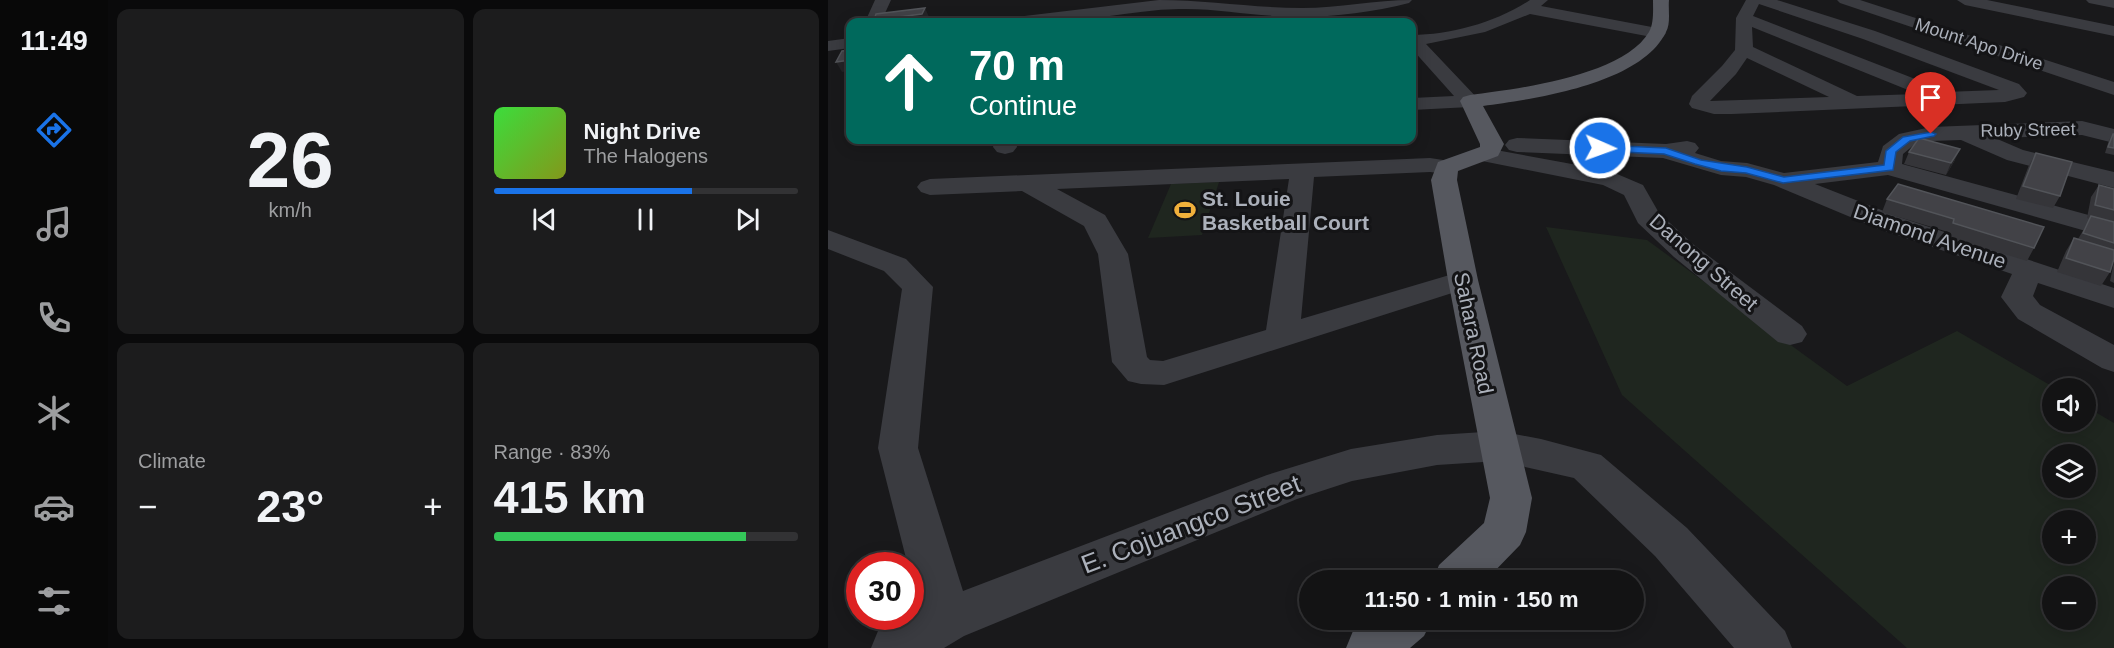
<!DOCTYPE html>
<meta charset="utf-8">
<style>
:root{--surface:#131314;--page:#1c1c1d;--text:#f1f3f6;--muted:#9d9ea0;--line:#323234;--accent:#1a73e8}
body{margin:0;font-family:Arial,sans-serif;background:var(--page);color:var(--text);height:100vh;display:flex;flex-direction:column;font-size:22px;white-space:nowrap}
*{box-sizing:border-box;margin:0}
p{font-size:20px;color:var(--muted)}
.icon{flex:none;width:33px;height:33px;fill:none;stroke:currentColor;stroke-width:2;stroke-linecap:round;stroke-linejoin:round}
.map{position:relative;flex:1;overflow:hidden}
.details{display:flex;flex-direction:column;gap:9px;padding:9px;background:#0a0a0b;width:720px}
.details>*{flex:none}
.banner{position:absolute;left:18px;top:18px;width:570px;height:126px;border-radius:12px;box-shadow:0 3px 15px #0003,0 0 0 2px var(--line);background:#00695c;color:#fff;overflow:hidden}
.tools{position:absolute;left:1214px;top:378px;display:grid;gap:12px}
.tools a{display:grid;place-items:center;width:54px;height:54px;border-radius:50%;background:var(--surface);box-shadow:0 3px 15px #0003,0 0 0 2px var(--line);font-size:30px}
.speed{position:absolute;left:18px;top:552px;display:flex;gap:12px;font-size:30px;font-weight:700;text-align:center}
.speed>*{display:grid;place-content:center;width:78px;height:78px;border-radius:50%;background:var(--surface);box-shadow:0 3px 15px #0003,0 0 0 2px var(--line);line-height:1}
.speed .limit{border:9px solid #d22;background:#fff;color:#111}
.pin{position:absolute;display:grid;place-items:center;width:51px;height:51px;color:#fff;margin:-62px -26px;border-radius:50% 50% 50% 0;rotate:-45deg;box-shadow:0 0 6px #0007}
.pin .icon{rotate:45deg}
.me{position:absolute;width:66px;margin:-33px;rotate:92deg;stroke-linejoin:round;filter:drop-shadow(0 0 4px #0008)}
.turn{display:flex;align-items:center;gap:21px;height:126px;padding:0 24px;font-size:27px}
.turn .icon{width:78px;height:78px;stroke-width:2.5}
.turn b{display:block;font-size:42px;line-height:51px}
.big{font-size:45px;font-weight:600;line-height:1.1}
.details .card{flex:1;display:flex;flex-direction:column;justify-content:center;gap:9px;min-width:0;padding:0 21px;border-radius:12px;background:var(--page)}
.details .dial{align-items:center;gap:0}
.dial b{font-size:78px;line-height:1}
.song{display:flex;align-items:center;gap:18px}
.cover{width:72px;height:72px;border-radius:9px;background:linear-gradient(135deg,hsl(120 70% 55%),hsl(70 70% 35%))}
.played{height:6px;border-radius:3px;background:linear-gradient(90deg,var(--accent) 65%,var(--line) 65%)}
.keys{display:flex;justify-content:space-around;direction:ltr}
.heat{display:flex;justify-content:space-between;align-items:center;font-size:33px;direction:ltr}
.charge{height:9px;border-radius:4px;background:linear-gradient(90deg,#34c759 83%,var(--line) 0)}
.details .tiles{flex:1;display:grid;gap:9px;grid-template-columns:repeat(2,1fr)}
.trip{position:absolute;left:471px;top:570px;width:345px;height:60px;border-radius:30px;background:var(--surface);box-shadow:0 3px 15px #0003,0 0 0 2px var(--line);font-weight:600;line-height:60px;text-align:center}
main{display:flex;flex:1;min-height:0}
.dock{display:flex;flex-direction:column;width:108px;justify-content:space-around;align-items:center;background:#080808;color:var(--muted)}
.dock .icon{width:42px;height:42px}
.dock .active{color:var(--accent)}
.dock b{font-size:27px;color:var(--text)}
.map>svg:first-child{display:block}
.green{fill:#1f261f;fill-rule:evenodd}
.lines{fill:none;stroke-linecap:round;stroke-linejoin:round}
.minor{fill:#3a3b40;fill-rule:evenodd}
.major{fill:#56585f;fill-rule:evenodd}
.wall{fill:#353539}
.shaded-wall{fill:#242427}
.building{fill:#424247;stroke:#525459;stroke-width:1.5}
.route{fill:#1a73e8;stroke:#114b97;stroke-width:1.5}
.labels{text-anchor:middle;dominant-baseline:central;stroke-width:6;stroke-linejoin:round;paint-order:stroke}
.far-street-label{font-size:18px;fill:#abb0ba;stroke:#141416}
.poi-label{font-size:21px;font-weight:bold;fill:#abb0ba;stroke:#141416;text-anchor:start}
.street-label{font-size:21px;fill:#abb0ba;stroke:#141416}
.near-street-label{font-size:26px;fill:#abb0ba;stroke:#141416}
</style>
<main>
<nav class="dock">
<b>11:49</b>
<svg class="icon active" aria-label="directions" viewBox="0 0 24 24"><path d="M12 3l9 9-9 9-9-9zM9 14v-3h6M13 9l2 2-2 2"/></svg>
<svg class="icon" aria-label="music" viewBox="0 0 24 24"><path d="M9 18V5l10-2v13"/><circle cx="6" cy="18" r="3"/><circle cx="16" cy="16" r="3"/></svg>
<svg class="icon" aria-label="phone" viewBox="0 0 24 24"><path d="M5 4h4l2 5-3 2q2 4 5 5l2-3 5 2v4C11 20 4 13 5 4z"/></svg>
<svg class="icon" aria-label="climate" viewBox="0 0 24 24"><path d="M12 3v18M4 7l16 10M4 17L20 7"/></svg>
<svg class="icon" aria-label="car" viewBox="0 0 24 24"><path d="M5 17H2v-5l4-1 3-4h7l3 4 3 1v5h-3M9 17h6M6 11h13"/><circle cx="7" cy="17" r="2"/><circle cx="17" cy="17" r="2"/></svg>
<svg class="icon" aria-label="filters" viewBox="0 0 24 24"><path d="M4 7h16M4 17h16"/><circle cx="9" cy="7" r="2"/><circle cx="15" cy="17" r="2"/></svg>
</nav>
<section class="details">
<div class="tiles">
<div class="card dial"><b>26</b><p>km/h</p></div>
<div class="card">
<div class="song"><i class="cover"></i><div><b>Night Drive</b><p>The Halogens</p></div></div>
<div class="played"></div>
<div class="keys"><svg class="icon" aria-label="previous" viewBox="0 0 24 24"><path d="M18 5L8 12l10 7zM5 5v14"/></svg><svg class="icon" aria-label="pause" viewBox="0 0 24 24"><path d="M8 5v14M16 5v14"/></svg><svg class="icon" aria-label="next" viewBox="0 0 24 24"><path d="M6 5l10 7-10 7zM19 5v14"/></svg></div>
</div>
<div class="card"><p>Climate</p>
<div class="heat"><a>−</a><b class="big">23°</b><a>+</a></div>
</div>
<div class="card"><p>Range · 83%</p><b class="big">415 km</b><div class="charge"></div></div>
</div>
</section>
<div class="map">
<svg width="1286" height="648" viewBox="0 0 1286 648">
<rect width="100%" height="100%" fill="#19191b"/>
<path class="green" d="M391,182l-17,53 -54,3 23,-54z
M718,227l101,13 200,146 110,-55 98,57h-3v34h33v-16l29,17v225h-207l-285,-253zM1224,454h33v34h-33zM1224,520h33v34h-33zM1224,586h33v34h-33z"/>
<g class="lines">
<path class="minor" d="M47,0h16l-10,22h-16z
M331,0c48,0 95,8 143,8 37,0 73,-8 110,-8l-3,3c-44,11 -90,16 -135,13 -32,-2 -63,-8 -95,-7 -57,1 -116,20 -172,13l8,-5z
M702,0h18l-7,6 116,22 6,1 3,4 -3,4 -6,1 -127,-24 -45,18 -59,12 54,57 -3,4 -7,2 -58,3v-12l42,-2 -42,-47v-14c39,0 85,-13 118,-35z
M918,0h31l98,31 144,53 8,9 -3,4 -19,5 -273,12h-18l-22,-6 -3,-4 3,-8 30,-30 13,-16 1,-32zM931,4l104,35 136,51 -55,2 -3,-3 -188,-73zM924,27l166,67 -61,2 -104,-49zM919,58l82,39 -119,4 26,-27z
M1009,0h23l254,82v13l-274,-92z
M1129,0h30l127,26v10l-149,-31z
M1258,0h28v8l-25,-5z
M22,38v10l-22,3v-10z
M1254,121l32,8v14l-32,-8 -87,3 28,12 91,22v16l-107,-28 -46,-20 -30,1 -16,3 -12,10 -1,10 212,58v17l-226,-64 -73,9 84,33 215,71v20l-76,-25 -5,13 7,9 74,40v27l-12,-4 -84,-49 -17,-22 11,-23 -133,-45 -105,-44 -28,-8 -25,-2 -58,-17 -146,-6 -8,-2 -4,-5 4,-5 8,-2 149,6 21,-3 8,2 4,5 -4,5 26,8 26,2 37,10 94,-11 5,-16 16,-12 32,-7z
M166,140h22l1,7 -4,5 -8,2 -8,-2 -4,-5z
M657,148l125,23 33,14 16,28 35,32 108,81 5,8 -5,8 -12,3 -12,-3 -104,-85 -36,-34 -14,-28 -21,-10 -126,-25 -4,-5 4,-5z
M602,158l26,4 3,5 -3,5 -9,2 -17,-2 -116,5 -13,142 162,-48 11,3 4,6 -4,6 -310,99 -23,-1 -13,-3 -16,-19 -14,-108 -14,-28 -62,-35 -92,4 -9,-3 -4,-5 4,-5 9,-3zM461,179l-23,151 -103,31 -13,-1 -3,-3 -19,-103 -23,-39 -48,-26z
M0,230l78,29 27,28 -15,161 45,143 304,-116 84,-26 86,-14 62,-4 42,8 60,16 86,73 98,103 7,17h-58l-79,-92 -81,-78 -75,-17 -62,4 -85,16 -55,18 -333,137 -20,12h-73l7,-17 27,-15h5v-2l10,-5 -10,-43h-2l-30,-118 24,-159 -18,-18 -56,-22z"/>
<path class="major" d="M825,0h16c-1,10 2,23 -3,32 -25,52 -131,67 -183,74l21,38 -6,12 -40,15 -1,9 21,100 54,218 -6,34 -6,13 -34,35h-53l6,-15 45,-42 6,-25 -42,-218 -17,-100 7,-18 42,-15v-3l-20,-43 3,-4 7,-2c47,-6 153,-19 179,-63 5,-9 4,-22 4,-32z
M540,620h64l-8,16 -14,12h-64l7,-17z"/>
</g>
<path class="wall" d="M1285,134h1v21l-9,-2 4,-13z
M1081,152l46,8 -9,15 -42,-11z
M1208,153l24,43 -7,12 -37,-9 13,-34z
M1070,184l136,64 -7,13 -81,-25 2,-4 -66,-20 5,-13z
M1271,185l15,4v70l-4,13 -9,14 -44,-14 9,-21 8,-13 4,1 12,-20 -3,-1 4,-21z
M1286,262v21l-4,-2z"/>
<path class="shaded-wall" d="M97,8l4,9 -2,5h-52l-1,-2z
M22,60v11l-8,1 -6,-10z
M1132,149l-5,11 -9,15 5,-12z"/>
<path class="building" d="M97,8l-3,6 -48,6 2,-6z
M22,50v10l-14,2 6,-11z
M1285,134h1v14l-6,-1z
M1091,138l41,11 -9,14 -42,-11z
M1208,153l36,9 -12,34 -37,-10z
M1070,184l146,43 -10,21 -81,-25 1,-4 -67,-20z
M1271,185l15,4v21l-19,-5z
M1263,216l23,6v21l-31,-10z
M1246,238l40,12v9l-4,13 -44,-14z"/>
<path class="route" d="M1103,132l5,2 -2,2 -24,5 -14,11 -3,18 -110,13 -37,-10 -25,-2 -26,-7 -31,-10 -64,-3 -4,-3 4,-3 66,3 35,12 46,7 37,10 100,-12 2,-14 17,-14z"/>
<defs>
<symbol id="stadium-bare" viewBox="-9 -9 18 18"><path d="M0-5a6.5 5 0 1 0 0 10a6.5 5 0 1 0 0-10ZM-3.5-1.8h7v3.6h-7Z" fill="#f0b03b" stroke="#141416" stroke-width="2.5" paint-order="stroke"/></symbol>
</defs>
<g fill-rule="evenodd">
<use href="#stadium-bare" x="342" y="195" width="30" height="30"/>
</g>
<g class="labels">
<g class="far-street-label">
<text transform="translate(1151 44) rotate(18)">Mount Apo Drive</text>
<text transform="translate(1200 130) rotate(-1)">Ruby Street</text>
</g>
<g class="poi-label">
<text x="374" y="198">St. Louie<tspan x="374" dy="24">Basketball Court</tspan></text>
</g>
<g class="street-label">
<text transform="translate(1102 236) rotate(19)">Diamond Avenue</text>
<text transform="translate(876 262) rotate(41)">Danong Street</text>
<text transform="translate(646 333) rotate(78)">Sahara Road</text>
</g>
<g class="near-street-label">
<text transform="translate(363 524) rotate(-21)">E. Cojuangco Street</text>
</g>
</g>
</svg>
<div class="tools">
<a><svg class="icon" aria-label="sound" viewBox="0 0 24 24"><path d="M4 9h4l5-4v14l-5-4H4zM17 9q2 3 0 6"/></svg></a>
<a><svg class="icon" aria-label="layers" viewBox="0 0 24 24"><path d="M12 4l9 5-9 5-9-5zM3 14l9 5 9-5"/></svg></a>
<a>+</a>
<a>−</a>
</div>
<div class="speed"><div class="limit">30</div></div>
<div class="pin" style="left:1103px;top:134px;background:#d93025"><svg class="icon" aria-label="arrive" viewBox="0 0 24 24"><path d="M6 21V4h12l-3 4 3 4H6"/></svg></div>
<svg class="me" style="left:772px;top:148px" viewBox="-20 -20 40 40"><circle r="17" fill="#1a73e8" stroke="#fff" stroke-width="3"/><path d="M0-11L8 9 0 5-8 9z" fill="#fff"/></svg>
<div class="trip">11:50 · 1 min · 150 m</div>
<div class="banner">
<div class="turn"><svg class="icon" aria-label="ahead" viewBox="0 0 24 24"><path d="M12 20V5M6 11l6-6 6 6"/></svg><div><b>70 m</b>Continue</div></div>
</div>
</div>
</main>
